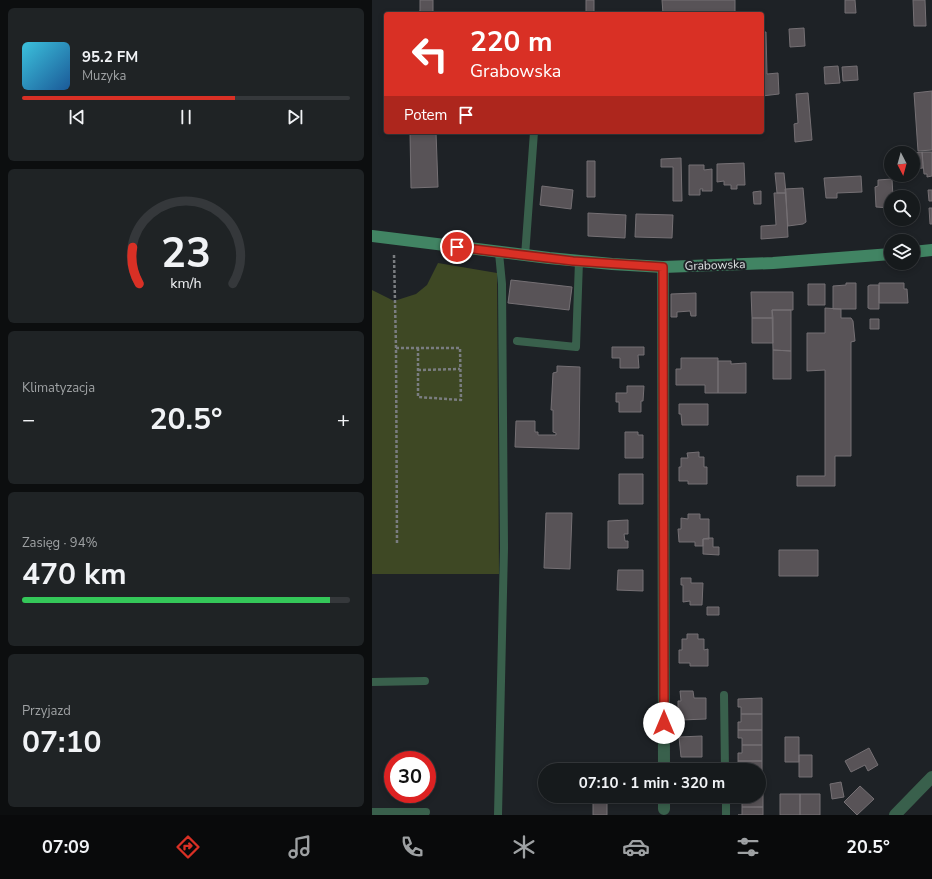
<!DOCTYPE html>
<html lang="pl">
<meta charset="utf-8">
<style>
:root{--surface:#161a1c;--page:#1f2325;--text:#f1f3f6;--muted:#9ea1a3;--line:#35383b;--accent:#d93025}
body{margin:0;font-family:"Nunito Sans",sans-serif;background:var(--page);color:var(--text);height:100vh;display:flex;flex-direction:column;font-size:15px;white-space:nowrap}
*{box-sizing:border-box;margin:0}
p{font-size:13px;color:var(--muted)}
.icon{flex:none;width:22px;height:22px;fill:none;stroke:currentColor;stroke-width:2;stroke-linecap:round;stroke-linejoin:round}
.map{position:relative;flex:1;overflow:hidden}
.side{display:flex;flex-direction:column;gap:8px;padding:8px;background:#0c0e0f;width:372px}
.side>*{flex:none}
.hud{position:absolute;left:12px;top:12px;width:380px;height:122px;border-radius:4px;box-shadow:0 2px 6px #0003,0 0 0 1px var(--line);background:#d93025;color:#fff;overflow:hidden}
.needle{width:26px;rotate:174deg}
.fabs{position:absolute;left:512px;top:146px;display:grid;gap:8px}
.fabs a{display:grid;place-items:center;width:36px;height:36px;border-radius:50%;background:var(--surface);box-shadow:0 2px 6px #0003,0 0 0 1px var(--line);font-size:20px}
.speed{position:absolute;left:12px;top:751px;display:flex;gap:8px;font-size:20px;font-weight:700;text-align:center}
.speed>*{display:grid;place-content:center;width:52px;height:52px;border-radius:50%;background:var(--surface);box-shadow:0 2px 6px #0003,0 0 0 1px var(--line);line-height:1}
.speed .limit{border:6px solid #d22;background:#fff;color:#111}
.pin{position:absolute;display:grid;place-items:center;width:34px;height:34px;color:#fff;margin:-17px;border:2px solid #fff;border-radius:50%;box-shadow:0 1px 4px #0007}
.me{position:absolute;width:44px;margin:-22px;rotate:0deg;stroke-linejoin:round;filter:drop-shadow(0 0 3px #0008)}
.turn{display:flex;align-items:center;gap:14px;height:84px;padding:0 20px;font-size:18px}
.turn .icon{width:52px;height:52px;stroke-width:2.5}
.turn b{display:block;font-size:28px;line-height:34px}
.then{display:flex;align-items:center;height:38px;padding:0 20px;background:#0003;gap:8px;font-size:15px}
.big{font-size:30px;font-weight:700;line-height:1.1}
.side .widget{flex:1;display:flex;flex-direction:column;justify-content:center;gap:6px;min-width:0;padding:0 14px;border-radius:6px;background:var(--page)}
.side .dial{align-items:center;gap:0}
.dial svg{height:104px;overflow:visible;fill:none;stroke:var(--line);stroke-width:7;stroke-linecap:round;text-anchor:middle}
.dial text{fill:var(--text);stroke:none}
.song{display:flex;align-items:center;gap:12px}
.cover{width:48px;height:48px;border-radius:6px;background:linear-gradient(135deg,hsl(190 70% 55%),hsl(210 70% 35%))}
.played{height:4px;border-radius:2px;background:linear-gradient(90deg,var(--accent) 65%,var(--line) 65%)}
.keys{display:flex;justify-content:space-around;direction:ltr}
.heat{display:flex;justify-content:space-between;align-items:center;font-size:22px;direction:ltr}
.charge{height:6px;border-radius:3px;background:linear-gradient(90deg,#34c759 94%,var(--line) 0)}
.trip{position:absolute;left:166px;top:763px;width:228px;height:40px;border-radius:20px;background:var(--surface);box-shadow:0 2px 6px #0003,0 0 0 1px var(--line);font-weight:700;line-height:40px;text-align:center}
.dock{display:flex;height:64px;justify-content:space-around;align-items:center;background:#090a0b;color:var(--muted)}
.dock .icon{width:28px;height:28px}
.dock .selected{color:var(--accent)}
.dock b{font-size:18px;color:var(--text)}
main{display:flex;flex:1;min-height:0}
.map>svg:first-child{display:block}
.green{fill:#3e4824}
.building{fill:#585357;stroke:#757074}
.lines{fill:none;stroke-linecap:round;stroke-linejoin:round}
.path{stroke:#7a7d80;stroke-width:2.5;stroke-dasharray:3 2;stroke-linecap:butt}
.lane{stroke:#39604c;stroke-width:8}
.street{stroke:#39604c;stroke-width:12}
.secondary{stroke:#418463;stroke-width:12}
.route-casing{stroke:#8d1f18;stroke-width:10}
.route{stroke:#d93025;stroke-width:7}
.labels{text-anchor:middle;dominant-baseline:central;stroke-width:4;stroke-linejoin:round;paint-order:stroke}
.street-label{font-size:12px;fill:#e0e3e5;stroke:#1e2226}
</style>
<main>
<section class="side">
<div class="widget">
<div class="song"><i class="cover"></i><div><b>95.2 FM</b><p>Muzyka</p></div></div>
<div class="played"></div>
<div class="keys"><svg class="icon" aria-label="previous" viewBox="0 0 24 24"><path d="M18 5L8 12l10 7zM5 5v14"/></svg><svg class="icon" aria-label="pause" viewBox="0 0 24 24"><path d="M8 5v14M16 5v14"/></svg><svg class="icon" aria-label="next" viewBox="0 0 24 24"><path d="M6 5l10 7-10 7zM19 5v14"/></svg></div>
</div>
<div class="widget dial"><svg viewBox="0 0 100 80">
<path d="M14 69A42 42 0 1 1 86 69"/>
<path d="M14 69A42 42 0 0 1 9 41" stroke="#d93025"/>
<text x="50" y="56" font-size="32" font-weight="700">23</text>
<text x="50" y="72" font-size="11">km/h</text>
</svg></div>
<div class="widget"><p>Klimatyzacja</p>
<div class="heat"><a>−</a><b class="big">20.5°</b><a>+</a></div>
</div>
<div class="widget"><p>Zasięg · 94%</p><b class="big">470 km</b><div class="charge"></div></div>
<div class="widget"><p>Przyjazd</p><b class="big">07:10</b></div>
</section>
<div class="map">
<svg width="560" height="815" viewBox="0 0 560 815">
<rect width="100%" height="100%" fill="#1e2226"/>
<path class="green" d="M66,263l59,10 2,301h-127v-284l22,11 22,-7 11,-9z"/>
<path class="building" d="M48,0h13v14h-16v-2l3,-1z
M214,0h8v14h-8z
M290,0h73v14h-72z
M473,0h10l1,13h-11z
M541,0h12l1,26h-12z
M432,28l1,18 -15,1 -1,-18z
M390,32h4l1,42 11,-1 1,21 -17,2z
M466,66l2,17 -15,1 -1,-17z
M485,66l1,14 -15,1 -1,-14z
M560,91v59l-14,1 -4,-58z
M436,93l4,47 -17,2 -1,-18 4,-1 -2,-29z
M38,132h26l2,55 -27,1z
M550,152h10v24l-5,1v-3h-3z
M550,152l1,16 -10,1v-16h-2z
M309,158l1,43h-9v-34h-12v-8z
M215,161h8v36h-8z
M372,163l1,22h-8v4h-6v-4h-7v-4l-7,1v-18z
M317,165h15v5l8,-1v22h-10l1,-2h-3v6h-11z
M403,173h9l2,20h-9z
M489,176l1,16 -25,1v5h-11l-2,-20z
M520,179l1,18h-2v11l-15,-1 -1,-20 3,-1v-6z
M170,186l31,4 -2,19 -31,-4z
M431,188l3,34 -3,2 -15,2 -3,-37z
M556,190h4v11h-3z
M389,191v13h-7l-1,-12z
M402,193h12l2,44 -27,2v-13l15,-1z
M557,208h3v16h-2z
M216,213l38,2 -1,23 -37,-2z
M264,214l37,1 -1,23 -37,-1z
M139,280l61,7 -3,23 -61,-7z
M474,283h10v26h-23v-23l13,-1z
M507,283h25v6h3l1,14h-29z
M436,284h17v21h-17z
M498,285h9v24h-9l-2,-1v-22z
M379,292h42v18h-21l1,8h-21z
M324,293v23h-5l-1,-5 -13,1v5h-6v-23z
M453,308l16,1v9h10l2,3 2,20 -4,1v114h-16v30h-38v-10h28v-106l-18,1v-38h18z
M400,310h19v41l-18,-1z
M380,318h21v25h-21z
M498,319h9v10h-9z
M240,347h32v8h-6l1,13h-19v-10h-8z
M401,350l18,1v28h-18z
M309,358h37v35h-13v-8h-29v-16h5z
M346,361h13v3l15,-1v30h-28z
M185,366l23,1 -1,82 -64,-2 1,-26h19v11h3v3h18v-2l-3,-1v-22h-2l2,-37 4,-1z
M255,386h17l-1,15h-2v11h-22v-10h-3v-9h11z
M307,404h29v21h-26l-1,-11h-2z
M253,432h13v3h5v23h-18z
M327,452v5h5v10h3v17h-19v-3h-9v-14h2v-9h7l-1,-5z
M247,474h24v30h-24z
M174,513h26l-2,56 -26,-1z
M316,514h12v5h9v20h-6v7h-8v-4h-16l-1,-13h3v-11l7,1z
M256,520v14h-4l1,7h3v7h-20v-27z
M337,538h4v9h6v8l-16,-1v-15z
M407,550h39v26h-39z
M246,570h25v21l-26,-1z
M309,578h10v5h12l-1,22h-12v-4l-7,1v-17h-2z
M335,607h12v8h-12z
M315,634h11v5h6v11l4,-1v17h-18v-3h-11v-13h3v-11h5z
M308,691h13l1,7h12v21l-25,1 -1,-11h-2v-8h3z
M390,698v16h-21v-7h-3v-8z
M369,714h21v16h-24v-8h3z
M366,730h24v15h-20v-7h-4z
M330,736v21h-21l-2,-20z
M413,737h14v25h-14z
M370,745h20v16h-24v-8h4z
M497,748l9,17 -10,6 -3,-6 -14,7 -6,-11z
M427,755h13v22h-13z
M366,761h24v15h-3v-6l-21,-1z
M387,776h3l1,16h-4z
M469,782l3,15 -12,2 -2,-15z
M488,786l14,13 -17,16 -13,-13z
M387,792h4v15h-21v-7h-4v-4h21z
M408,794h20v21h-20z
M428,794h20v21h-20z
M221,796h14v19h-14z
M370,807h21v8h-25h4z"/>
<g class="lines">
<path class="path" d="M22,255l2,93 1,195
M24,348h64l1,52 -43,-3v-49
M46,370l42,-1"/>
<path class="lane" d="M153,256l9,-124
M145,341l59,6 3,-86
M0,682l53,-1
M352,695l1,75
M354,796v19
M0,812h54
M126,815l6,-267 -2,-264 -3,-31"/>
<path class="street" d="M291,267l1,503
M292,796v13
M523,815l37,-38"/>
<path class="secondary" d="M0,236l177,22 63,6 51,3 110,-4 118,-9
M541,252l19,-2"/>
</g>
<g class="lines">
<defs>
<path id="route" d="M85,247l116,14 90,6 1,456"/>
</defs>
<use href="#route" class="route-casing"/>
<use href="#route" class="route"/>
</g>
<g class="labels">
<g class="street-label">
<text transform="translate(343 265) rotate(-2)">Grabowska</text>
</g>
</g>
</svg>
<div class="fabs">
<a><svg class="needle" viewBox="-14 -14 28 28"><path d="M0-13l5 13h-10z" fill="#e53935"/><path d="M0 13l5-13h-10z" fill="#9ea1a3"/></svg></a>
<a><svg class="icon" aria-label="search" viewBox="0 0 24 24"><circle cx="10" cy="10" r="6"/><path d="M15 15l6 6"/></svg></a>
<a><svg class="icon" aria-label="layers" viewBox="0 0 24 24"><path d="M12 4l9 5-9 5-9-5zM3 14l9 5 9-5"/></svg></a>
</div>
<div class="speed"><div class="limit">30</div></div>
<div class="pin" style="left:85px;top:247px;background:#d93025"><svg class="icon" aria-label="arrive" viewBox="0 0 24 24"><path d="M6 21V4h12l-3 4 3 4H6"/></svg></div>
<svg class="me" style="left:292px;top:723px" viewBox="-20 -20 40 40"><circle r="19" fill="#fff"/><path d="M0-13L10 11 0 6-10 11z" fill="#d93025"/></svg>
<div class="trip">07:10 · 1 min · 320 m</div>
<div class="hud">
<div class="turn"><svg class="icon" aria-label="left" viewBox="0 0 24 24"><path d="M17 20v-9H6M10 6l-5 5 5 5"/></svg><div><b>220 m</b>Grabowska</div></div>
<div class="then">Potem<svg class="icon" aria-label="arrive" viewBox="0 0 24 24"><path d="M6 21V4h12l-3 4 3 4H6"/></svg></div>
</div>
</div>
</main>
<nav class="dock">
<b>07:09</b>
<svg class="icon selected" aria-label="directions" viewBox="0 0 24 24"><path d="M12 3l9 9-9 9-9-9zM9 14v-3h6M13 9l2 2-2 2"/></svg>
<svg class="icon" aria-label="music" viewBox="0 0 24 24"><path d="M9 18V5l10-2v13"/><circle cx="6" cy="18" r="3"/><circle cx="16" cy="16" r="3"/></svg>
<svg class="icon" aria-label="phone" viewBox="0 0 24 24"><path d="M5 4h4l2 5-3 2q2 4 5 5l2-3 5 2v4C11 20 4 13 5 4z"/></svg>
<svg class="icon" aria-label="climate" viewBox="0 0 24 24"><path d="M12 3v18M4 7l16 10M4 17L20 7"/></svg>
<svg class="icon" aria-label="car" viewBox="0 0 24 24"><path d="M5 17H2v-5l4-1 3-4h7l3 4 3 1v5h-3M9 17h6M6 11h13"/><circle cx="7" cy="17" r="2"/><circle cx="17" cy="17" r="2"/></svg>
<svg class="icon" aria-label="filters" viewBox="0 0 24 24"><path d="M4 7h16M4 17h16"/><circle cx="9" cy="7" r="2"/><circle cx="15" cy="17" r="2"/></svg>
<b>20.5°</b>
</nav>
